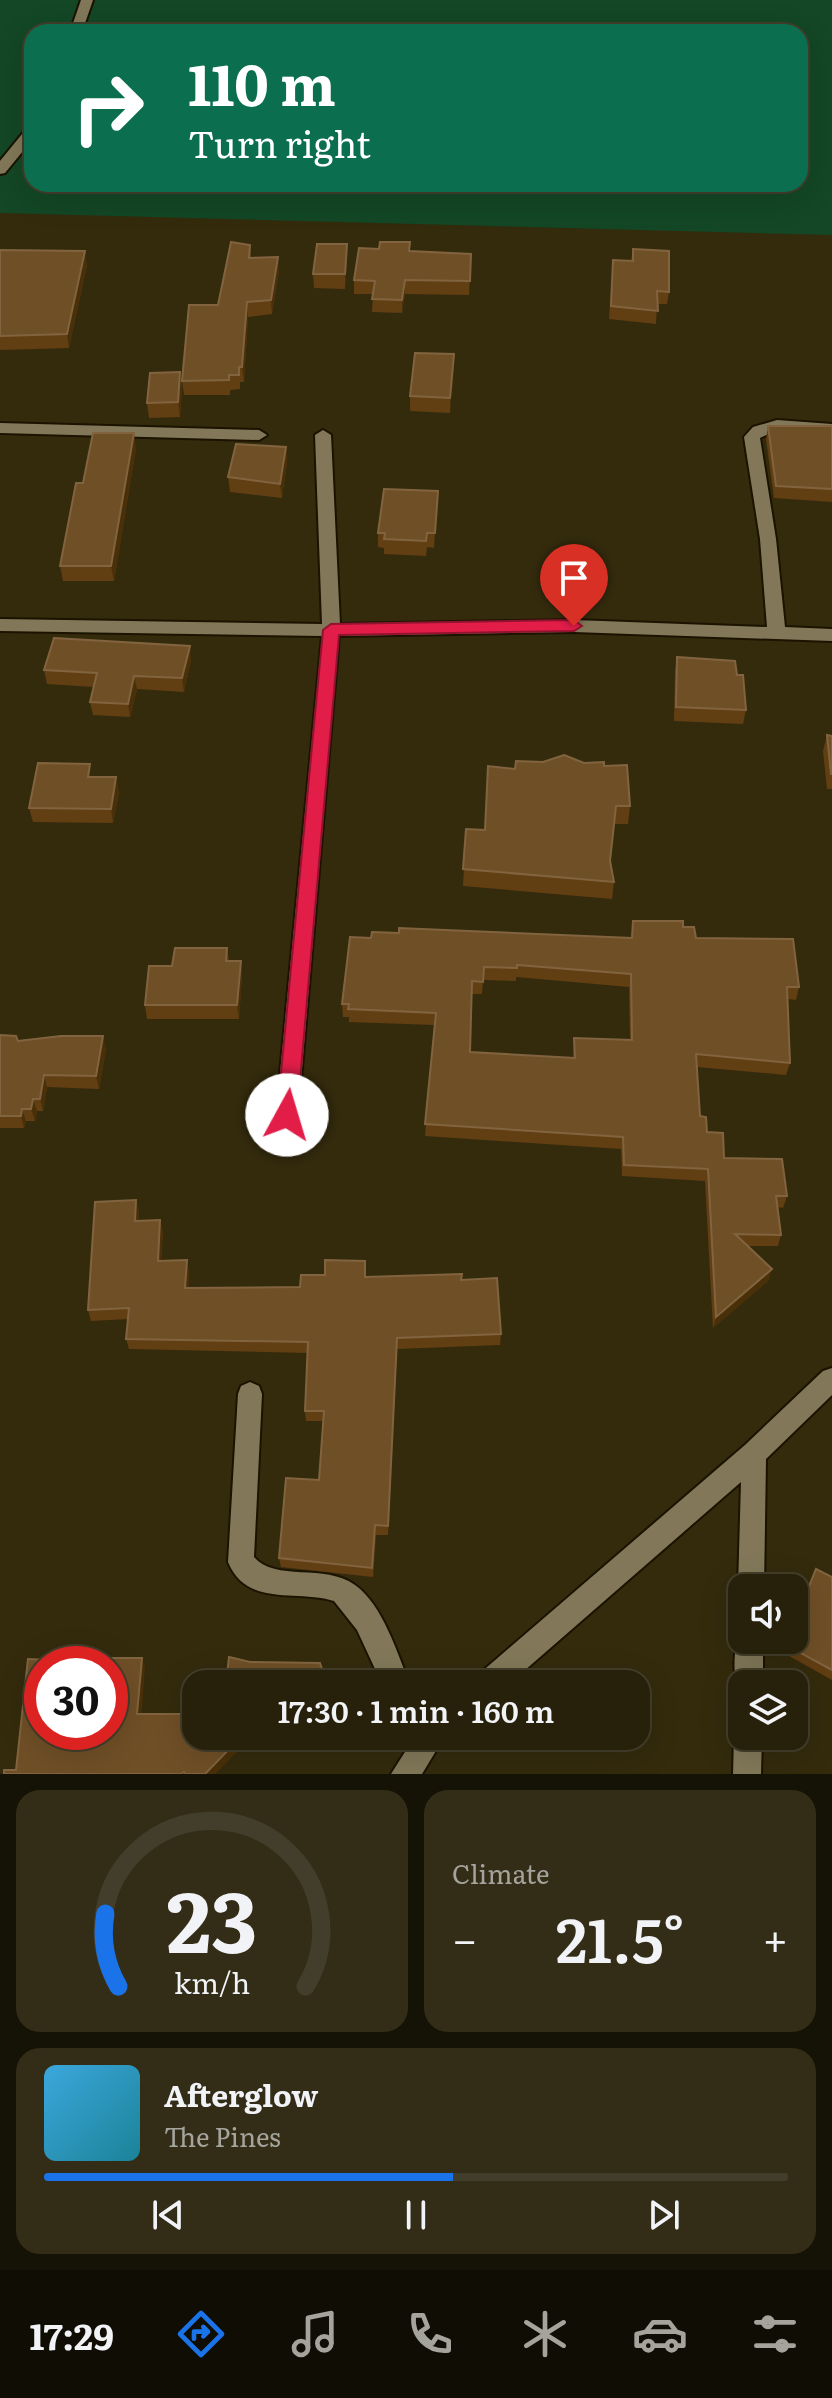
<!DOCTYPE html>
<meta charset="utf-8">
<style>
:root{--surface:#27200a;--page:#332d18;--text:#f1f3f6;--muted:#a4a39c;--line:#433e2b;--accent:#1a73e8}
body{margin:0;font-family:Literata,serif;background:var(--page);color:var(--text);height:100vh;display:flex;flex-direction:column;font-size:30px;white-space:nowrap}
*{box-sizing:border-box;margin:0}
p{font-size:26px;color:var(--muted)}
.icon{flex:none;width:44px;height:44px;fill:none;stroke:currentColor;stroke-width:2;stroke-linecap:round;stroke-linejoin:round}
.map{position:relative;height:1774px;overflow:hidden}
.details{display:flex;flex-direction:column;gap:16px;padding:16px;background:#151206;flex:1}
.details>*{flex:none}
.banner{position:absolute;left:24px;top:24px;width:784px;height:168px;border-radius:24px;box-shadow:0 8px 32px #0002,0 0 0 2px var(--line);background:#0b6e4f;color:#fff;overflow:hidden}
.tools{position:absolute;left:728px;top:1574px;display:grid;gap:16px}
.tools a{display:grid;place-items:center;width:80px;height:80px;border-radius:16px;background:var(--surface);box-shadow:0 8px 32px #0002,0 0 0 2px var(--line);font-size:40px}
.speed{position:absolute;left:24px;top:1646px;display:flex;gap:16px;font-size:40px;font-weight:700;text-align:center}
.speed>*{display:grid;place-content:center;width:104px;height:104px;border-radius:50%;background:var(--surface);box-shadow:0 8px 32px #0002,0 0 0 2px var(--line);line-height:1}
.speed .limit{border:12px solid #d22;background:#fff;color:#111}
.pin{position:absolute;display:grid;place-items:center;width:68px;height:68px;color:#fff;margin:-82px -34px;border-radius:50% 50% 50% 0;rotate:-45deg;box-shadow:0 0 8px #0007}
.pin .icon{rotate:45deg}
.me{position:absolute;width:88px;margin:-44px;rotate:6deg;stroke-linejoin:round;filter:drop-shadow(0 0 6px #0008)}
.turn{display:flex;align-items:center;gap:28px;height:168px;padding:0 32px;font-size:36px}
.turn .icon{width:104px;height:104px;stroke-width:2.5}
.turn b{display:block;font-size:56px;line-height:68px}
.big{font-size:60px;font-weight:600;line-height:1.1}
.details .widget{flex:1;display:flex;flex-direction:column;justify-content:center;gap:12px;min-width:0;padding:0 28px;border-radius:24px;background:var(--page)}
.details .dial{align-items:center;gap:0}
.dial svg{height:208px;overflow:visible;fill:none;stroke:var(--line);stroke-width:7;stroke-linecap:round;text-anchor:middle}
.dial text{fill:var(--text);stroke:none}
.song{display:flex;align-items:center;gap:24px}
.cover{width:96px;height:96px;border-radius:12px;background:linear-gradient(135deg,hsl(200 70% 55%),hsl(190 70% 35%))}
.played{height:8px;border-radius:4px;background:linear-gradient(90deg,var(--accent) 55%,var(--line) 55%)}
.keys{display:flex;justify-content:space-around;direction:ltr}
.heat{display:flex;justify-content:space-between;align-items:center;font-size:44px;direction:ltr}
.details .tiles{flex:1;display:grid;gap:16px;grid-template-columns:1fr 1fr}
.widget:last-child{grid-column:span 2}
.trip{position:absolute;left:182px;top:1670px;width:468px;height:80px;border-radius:24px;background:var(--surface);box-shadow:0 8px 32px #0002,0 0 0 2px var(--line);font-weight:600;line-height:80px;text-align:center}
.tab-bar{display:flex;height:128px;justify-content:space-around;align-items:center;background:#100d04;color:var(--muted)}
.tab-bar .icon{width:56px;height:56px}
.tab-bar .current{color:var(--accent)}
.tab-bar b{font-size:36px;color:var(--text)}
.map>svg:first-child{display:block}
.green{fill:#134725;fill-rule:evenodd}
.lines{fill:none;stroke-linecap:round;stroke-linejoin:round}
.street-casing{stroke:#1b1300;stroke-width:4}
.street{fill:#827859;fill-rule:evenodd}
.wall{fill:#623e13;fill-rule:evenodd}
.shaded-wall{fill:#4a3008}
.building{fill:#6f4f26;stroke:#81643f;stroke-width:2;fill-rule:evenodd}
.route{fill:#e11d48;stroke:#92132f;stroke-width:2}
</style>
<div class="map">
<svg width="832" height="1774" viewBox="0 0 832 1774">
<rect width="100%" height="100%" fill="#342b0d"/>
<path class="green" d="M0,0h832v235l-832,-22zM32,32h768v152h-768z"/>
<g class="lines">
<defs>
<path id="street" d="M81,0h12l-11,32h-12z
M32,127v13l-27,33 -5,1v-13l27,-33z
M777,420l55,4v10l-55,-4 -17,8 16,101 9,88 47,2v12l-258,-9 -235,4 -41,479 -3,7 -8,2 -8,-2 -3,-7 46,-479 -322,-5v-12l322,5 -7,-189 8,-5 8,5 9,189 234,-4 193,7 -7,-88 -16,-102 9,-10z
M0,423l259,7 8,5 -8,5 -259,-7z
M832,1368v27l-66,64 -2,129h-22v9l-4,-9 3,-106 -232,202h-34l4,-10 266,-229 78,-74z
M250,1382l9,4 3,8 -8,163c21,25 71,6 101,28 28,20 42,68 55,99h-28l-25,-54 -23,-29c-37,-12 -87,7 -106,-39l10,-168 3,-8z
M742,1630v10h21v44h-21v11c-11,-14 -9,-51 0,-65z
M742,1725v11h20l-1,38h-28l1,-38z
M415,1736h30l-23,38h-31z"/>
</defs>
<use href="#street" class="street-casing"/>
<use href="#street" class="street"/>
</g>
<path class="wall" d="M250,245l1,13 28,13 -7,43 -24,3 -4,65h-4v7l-10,1v5h-46l-2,-14 36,-76z
M633,249l36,43 -2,12h-10l-1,20 -47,-5 4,-59 18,1z
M0,250l87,15 -18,83 -69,2z
M410,251l61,3 -2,41 -64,-1 -3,19 -30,-1 1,-18h-19v-14z
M347,258l-2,31 -31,-1 -1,-14z
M454,354l-4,59 -40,-2v-15z
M180,372l2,15 -2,30 -31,1 -2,-15z
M768,426h64v76l-58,-4 -8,-59z
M286,447l1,15 -5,36 -52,-6 -2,-15z
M136,448l-22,133h-51l-3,-15z
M438,491l-4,57 -7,-1 -1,9 -42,-2v-6l-6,-1v-14z
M677,657l60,18 9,35 -3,14 -69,-3 1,-50z
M191,660l-7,32 -47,-3 -7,28 -37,-2 -3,-13 4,-15 -47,-3 -3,-14z
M827,735l5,1v53h-5l-4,-38z
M584,763l20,3 26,40 -2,18h-14l-4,37 4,21 -2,17 -149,-13 3,-57 19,1 30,-61z
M92,777l27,15 -6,31 -80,-1 -4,-14z
M633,921l50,6 13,11 103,49 -3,13 -8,-1 2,64 -4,12 -89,-8 3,49 7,16 17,26 63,38 -4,12 -5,-1 3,28 -3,11h-30l21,34 -56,48 -8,-147 -83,-5 -1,-27 -196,-13 9,-111 -85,-3v-5h-6l-1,-13 29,-66h260zM516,977l113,10 1,53 -56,-2 -1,20 -103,-6 1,-58h11l1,-14 33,1z
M227,948l2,13h12l1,14 -3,44h-92l-2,-14 27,-39z
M0,1035l18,6 88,8 -7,40 -52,-2 -4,24h-6l-2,10h-9l-2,7h-24z
M136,1200l3,12 -1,9 25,10 -2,30 28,10 -1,17 112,-1 65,-10 96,3 40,54 -1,11 -103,4 -9,186h-12l-3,42 -92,-10 -2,-9 40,-78 4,-59h-17l-1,-10 2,-58 -178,-4 -3,-10 2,-20 -37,2 -3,-11z
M816,1569l16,8v103l-50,-28 5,-12h7v-18z"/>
<path class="shaded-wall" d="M347,244v14l-2,31v-15z
M85,251l2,14 -18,83 -2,-14z
M278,257l1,14 -7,43 -1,-14z
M405,280v14l-3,19v-13z
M247,302l1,15 -4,65 -2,-15z
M454,354v15l-4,44v-15z
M180,372l2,15 -2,30 -2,-15z
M134,433l2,15 -22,133 -3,-15z
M286,447l1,15 -5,36 -2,-14z
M438,491v15l-4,42 1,-15z
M190,646l1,14 -7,32 -2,-14z
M134,676l3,13 -7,28 -2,-13z
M116,777l3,15 -6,31 -2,-14z
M241,961l1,14 -3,44 -2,-14z
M103,1036l3,13 -7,40 -3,-13z
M44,1075l3,12 -4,24 -3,-12z
M33,1099l4,12 -2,10 -4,-12z
M22,1109l4,12 -2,7 -3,-12z
M136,1200l3,12 -2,20 -2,-11z
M160,1220l3,11 -3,41 -2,-11z
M187,1260l2,11 -1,28 -3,-11z
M772,1269l-3,11 -56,48 3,-11z
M397,1338v11l-9,186v-9z
M142,1658l3,9 -4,55 -4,-8z
M245,1736h15l-19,12 -26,26h-10l33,-34z"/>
<path class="building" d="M231,242l19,3 -1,13 29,-1 -7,43 -24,2 -5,65h-3v8h-10v5l-47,1 7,-76h29z
M380,242h30l-1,9 62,3 -1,27 -65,-1 -3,20 -30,-1 3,-18 -21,-1 5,-32 20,1z
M317,244h30l-2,30h-32z
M633,249l36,2v41l-12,-1 1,20 -47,-5 2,-46 20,1z
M0,250l85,1 -18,83 -67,2z
M415,353l39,1 -4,44 -40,-2z
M180,372l-2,30 -31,1 3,-30z
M768,426h64v63l-56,-3z
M93,433h41l-23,133h-51l16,-83h7z
M236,444l50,3 -6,37 -52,-7z
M384,489l54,2 -3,42h-8l-1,8 -42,-2 1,-6h-7z
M54,638l136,8 -8,32 -48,-2 -6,28 -38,-2 7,-29 -53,-3z
M677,657l58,4 2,14h6l3,35 -70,-3z
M827,735l5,1v38h-1z
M564,755l20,8 20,-1v4l23,-1 3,41h-14l-6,55 4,21 -151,-13 3,-40 19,1 3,-64 27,3 1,-8 27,1z
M38,763l52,1 -2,13h28l-5,32 -82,-1z
M633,921h50v6h11l2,11 97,1 6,48h-12l3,76 -94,-9 4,62 6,1 1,15 16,1 1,25 58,1 5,37h-11l5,39 -46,-1 37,35 -56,48 -8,-148 -84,-4 -1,-28 -198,-13 11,-111 -88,-4 1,-5h-7l8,-67 21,1 1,-6 27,1v-5l233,10zM517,965l114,9 1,66 -58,-2 1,20 -105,-6 2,-71 11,1 1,-15 33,1z
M175,948h52l-1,13h15l-4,44h-92l4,-39h23z
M0,1035l16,1 2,5 43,-5h42l-7,40 -52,-1 -4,24h-7l-2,10h-9l-1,7h-21z
M136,1200l-1,21 25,-1 -2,41 29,-1 -2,28 115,-1 1,-12h24v-15l40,1v16l97,-3 -1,6 36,-2 4,56 -104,4 -9,188 -13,-1 -3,43 -93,-10 7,-80 33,2 5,-69h-19l3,-69 -182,-3 3,-31 -41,2 7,-108z
M816,1569l16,8v93l-46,-25 2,-5h6v-16z
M229,1657l21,5 70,1 7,21h-101z
M103,1658h39l-5,56h59v22h49l-7,4 -33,34h-19l-2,-2 -3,2h-177v-4h12l12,-111 75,3zM42,1664h68v68h-68z"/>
<path class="route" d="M574,620l8,6 -8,5 -235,4 -42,480 -3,6h-14l-3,-6 46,-485 8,-6z"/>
</svg>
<div class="tools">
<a><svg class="icon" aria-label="sound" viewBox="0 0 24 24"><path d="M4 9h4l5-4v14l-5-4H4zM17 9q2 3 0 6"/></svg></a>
<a><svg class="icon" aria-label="layers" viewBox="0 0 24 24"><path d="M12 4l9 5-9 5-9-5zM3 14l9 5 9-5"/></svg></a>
</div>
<div class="speed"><div class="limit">30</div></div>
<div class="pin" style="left:574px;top:626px;background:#d93025"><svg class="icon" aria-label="arrive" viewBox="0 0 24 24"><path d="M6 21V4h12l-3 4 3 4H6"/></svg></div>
<svg class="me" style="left:287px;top:1115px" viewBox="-20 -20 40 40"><circle r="19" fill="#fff"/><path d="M0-13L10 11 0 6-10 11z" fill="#e11d48"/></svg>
<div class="trip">17:30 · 1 min · 160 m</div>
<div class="banner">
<div class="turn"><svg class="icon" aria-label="right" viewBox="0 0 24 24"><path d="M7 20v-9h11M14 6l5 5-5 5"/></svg><div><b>110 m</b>Turn right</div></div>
</div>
</div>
<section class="details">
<div class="tiles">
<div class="widget dial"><svg viewBox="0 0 100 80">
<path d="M14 69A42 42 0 1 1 86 69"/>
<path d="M14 69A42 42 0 0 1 9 41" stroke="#1a73e8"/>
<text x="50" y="56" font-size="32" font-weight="700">23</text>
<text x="50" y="72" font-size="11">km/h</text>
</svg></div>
<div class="widget"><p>Climate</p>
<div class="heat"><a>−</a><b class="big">21.5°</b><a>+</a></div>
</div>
<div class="widget">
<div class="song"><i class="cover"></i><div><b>Afterglow</b><p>The Pines</p></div></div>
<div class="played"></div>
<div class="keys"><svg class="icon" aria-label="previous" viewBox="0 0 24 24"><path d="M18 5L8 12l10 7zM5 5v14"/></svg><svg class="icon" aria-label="pause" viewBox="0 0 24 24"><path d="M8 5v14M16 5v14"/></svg><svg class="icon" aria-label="next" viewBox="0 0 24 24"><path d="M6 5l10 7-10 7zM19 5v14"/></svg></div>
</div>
</div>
</section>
<nav class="tab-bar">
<b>17:29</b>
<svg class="icon current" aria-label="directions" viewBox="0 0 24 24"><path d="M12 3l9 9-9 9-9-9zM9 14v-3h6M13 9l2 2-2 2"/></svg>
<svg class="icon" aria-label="music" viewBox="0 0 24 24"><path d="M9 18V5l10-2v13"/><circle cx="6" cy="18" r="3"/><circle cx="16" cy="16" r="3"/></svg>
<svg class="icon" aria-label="phone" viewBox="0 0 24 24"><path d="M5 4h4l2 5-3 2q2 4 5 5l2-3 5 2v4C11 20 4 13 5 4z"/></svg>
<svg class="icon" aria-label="climate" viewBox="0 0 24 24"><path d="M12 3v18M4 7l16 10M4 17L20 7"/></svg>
<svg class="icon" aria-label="car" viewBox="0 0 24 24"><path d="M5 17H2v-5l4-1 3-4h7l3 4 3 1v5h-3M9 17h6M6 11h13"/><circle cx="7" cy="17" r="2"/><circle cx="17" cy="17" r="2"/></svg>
<svg class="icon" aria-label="filters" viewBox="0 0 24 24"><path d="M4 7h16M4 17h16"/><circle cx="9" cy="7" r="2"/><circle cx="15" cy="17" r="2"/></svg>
</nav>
